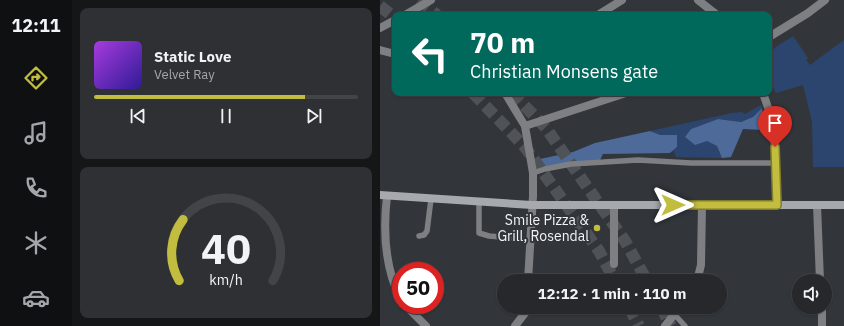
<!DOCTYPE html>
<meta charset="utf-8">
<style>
:root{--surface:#26282c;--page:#2e3034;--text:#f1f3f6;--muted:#a4a6a9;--line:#424448;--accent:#c3bd3f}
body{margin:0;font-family:"IBM Plex Sans",sans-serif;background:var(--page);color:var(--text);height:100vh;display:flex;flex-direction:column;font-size:15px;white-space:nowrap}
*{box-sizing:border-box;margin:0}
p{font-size:13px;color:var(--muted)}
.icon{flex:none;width:22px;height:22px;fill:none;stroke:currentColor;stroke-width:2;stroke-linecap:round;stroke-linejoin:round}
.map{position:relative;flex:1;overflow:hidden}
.sheet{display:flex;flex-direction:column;gap:8px;padding:8px;background:#151618;width:308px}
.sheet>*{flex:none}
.banner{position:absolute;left:12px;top:12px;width:380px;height:84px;border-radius:8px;box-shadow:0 1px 3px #0004,0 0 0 1px var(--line);background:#00695c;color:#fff;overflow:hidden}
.tools{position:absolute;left:412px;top:274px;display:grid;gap:8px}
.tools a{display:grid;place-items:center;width:40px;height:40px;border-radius:50%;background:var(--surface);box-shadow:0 1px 3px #0004,0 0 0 1px var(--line);font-size:20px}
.speed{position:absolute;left:12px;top:262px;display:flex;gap:8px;font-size:20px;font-weight:700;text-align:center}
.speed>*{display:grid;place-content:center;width:52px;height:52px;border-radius:50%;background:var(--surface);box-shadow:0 1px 3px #0004,0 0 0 1px var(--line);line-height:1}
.speed .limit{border:6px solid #d22;background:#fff;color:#111}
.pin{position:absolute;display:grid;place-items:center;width:34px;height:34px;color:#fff;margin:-41px -17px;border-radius:50% 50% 50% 0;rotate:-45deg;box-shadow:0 0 4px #0007}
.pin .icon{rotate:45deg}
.me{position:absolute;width:44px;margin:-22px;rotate:90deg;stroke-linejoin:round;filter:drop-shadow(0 0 3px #0008)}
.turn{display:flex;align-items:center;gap:14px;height:84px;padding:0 12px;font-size:18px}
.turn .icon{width:52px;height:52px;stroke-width:2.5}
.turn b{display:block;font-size:28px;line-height:34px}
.sheet .widget{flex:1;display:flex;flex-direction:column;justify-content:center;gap:6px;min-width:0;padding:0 14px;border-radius:8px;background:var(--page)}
.sheet .dial{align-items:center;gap:0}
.dial svg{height:104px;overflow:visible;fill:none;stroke:var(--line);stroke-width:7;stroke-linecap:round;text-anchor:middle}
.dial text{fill:var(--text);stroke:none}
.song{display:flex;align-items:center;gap:12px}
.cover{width:48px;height:48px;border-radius:6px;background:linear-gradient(135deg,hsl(280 70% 55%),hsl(250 70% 35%))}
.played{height:4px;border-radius:2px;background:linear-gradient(90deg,var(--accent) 80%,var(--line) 80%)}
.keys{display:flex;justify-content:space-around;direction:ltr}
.trip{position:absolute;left:117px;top:274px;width:230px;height:40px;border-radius:20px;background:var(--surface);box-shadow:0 1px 3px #0004,0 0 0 1px var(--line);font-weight:700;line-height:40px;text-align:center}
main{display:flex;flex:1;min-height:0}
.dock{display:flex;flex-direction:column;width:72px;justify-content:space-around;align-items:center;background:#0f1012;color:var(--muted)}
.dock .icon{width:28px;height:28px}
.dock .active{color:var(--accent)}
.dock b{font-size:18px;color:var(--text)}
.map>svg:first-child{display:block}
.green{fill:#2c456e}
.forest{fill:#4d6a99}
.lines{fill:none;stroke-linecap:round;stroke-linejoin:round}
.highway-tunnel{stroke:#4f5257;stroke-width:12;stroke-dasharray:12 6;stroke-linecap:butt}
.lane{stroke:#7d7f82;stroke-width:5.5}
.street{stroke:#7d7f82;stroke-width:8}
.secondary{stroke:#a6a9ad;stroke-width:8}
.route-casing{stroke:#7f7b29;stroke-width:10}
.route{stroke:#c3bd3f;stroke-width:7}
.poi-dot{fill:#c3bd3f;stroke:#32363b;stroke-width:1.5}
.labels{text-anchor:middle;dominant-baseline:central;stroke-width:4;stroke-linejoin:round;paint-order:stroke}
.poi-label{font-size:14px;fill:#f2f4f8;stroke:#32363b;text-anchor:end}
</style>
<main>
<nav class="dock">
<b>12:11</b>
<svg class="icon active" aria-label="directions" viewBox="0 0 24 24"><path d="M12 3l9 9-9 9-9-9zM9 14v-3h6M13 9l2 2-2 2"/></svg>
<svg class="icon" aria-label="music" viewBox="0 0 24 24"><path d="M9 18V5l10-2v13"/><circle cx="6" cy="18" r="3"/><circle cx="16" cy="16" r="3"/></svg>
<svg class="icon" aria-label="phone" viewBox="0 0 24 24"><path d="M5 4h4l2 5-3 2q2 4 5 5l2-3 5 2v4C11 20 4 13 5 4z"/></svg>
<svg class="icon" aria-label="climate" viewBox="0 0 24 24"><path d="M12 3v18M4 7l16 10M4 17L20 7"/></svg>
<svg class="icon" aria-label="car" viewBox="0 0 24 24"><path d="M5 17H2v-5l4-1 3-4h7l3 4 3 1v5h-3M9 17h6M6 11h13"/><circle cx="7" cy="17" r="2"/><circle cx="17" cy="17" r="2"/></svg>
</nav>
<section class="sheet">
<div class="widget">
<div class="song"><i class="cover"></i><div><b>Static Love</b><p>Velvet Ray</p></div></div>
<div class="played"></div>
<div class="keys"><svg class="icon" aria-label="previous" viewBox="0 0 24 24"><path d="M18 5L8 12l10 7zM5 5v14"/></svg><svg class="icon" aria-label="pause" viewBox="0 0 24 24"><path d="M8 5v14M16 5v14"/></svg><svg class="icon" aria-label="next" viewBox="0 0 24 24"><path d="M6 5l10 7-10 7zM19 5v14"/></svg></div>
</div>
<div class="widget dial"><svg viewBox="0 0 100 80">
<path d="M14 69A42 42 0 1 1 86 69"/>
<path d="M14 69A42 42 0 0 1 17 22" stroke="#c3bd3f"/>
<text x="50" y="56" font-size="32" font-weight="700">40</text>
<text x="50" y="72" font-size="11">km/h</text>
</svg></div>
</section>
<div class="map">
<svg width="464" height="326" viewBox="0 0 464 326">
<rect width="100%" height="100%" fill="#32363b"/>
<path class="green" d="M413,36l15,22 -2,2 4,5 34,-25v127h-31l-1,-45 -9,-37 -27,8c-4,-9 -12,-30 -6,-40 5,-7 16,-12 23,-17z
M381,105l1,3 -9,9 -12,5 -23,-3 -27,10 -6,9 22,3 10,5 5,12 -46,-1 -3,-7 4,-3 -27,-16 82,-18 10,-1 3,2z"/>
<path class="forest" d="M382,108l3,22 -22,-1 -12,28 -9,1 -5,-12 -10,-5 -12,4 -10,-8 6,-8 27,-10 23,3 12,-5z
M270,131l10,4h17v12l-7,6 -67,1 -3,6 -62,9 -2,-3 -1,-6 38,-8 22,-9z"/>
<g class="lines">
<path class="highway-tunnel" d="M39,0l18,15
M0,6l15,12
M93,93l52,54 74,104 16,30
M132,93l34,35 79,113 22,40
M249,307l10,19
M281,307l10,19"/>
<path class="lane" d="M153,173l12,-4 26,-5 67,-4 53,3h84
M99,202v31l10,3 25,2
M39,236l5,-1 3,-4 4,-32
M295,315l10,11"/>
<path class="street" d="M318,0l19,15
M25,15l26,-15
M218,15l24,-15
M0,28l15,-8
M389,37l39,-24 17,-13
M0,50l15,4
M125,93l20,33 8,47v23l-5,85
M383,93l11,32 3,80
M145,126l101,-33
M7,196c-4,35 -3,71 14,104
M437,205l3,76
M234,264v-59
M317,281l4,-16 1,-60
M25,305l21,21
M442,307v19
M135,326l10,-13 1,-6
M285,326l15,-19"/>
<path class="secondary" d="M0,195l152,10h312"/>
</g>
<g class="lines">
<defs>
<path id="route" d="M293,205h104l-2,-58"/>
</defs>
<use href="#route" class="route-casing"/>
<use href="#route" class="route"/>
</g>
<circle class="poi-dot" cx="217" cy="228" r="4"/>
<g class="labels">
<g class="poi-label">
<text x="209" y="220">Smile Pizza &amp;<tspan x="209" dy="16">Grill, Rosendal</tspan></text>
</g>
</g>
</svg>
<div class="tools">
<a><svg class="icon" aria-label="sound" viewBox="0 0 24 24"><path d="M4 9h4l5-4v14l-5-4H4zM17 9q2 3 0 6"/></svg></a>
</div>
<div class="speed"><div class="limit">50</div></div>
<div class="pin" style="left:395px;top:147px;background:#d93025"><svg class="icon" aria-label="arrive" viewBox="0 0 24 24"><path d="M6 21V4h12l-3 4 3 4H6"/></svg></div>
<svg class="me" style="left:293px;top:205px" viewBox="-20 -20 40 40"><path d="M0-17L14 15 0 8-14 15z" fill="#c3bd3f" stroke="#fff" stroke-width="4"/></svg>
<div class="trip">12:12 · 1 min · 110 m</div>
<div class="banner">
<div class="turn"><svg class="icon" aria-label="left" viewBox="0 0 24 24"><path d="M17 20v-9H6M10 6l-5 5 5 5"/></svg><div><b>70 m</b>Christian Monsens gate</div></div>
</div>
</div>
</main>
